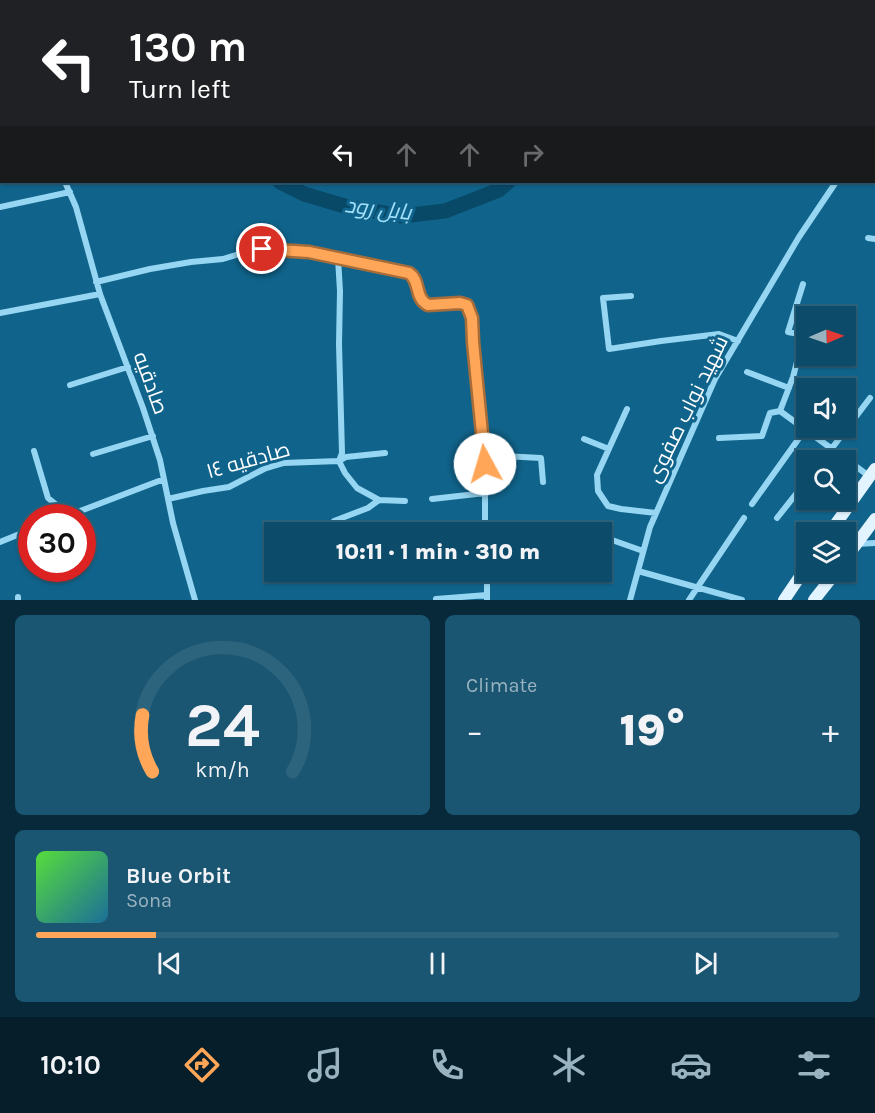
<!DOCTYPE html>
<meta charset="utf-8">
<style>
:root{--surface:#0c4b69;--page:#1a5571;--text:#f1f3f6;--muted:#9ab3c0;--line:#2c637d;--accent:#ffa658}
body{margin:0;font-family:Karla,Cairo,sans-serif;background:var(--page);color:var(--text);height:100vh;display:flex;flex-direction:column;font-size:22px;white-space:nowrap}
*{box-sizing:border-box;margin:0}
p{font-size:20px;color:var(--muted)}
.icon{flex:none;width:33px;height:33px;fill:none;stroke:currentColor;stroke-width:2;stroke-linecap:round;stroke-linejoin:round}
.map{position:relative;height:600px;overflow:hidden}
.details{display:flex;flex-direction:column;gap:15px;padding:15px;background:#07293a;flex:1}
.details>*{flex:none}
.top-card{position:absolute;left:0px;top:0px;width:876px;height:183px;box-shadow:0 2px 4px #0004,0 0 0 2px var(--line);background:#202124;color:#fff;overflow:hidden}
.needle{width:39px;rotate:88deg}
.tools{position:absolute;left:796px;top:306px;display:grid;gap:12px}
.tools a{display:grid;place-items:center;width:60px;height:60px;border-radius:0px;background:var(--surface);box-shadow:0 2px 4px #0004,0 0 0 2px var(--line);font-size:30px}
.speed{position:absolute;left:18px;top:504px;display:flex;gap:12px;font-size:30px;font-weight:700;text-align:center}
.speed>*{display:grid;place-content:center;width:78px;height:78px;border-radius:50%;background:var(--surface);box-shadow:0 2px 4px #0004,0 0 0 2px var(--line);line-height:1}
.speed .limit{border:9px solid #d22;background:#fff;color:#111}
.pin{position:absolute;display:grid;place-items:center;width:51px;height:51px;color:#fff;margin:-26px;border:3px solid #fff;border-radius:50%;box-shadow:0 2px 6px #0007}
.me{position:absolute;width:66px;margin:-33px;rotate:354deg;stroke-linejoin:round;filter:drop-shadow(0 0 4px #0008)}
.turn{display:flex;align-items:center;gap:21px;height:126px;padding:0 30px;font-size:27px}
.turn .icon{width:78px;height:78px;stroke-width:2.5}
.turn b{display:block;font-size:42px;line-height:51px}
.lanes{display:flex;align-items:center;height:57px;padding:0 30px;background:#0003;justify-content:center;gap:30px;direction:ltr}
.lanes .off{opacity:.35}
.big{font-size:45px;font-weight:800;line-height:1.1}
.details .tile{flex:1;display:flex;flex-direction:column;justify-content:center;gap:9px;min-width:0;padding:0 21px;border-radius:9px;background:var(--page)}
.details .dial{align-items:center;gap:0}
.dial svg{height:156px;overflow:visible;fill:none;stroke:var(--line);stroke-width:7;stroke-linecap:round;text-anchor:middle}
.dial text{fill:var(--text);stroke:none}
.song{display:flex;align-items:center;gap:18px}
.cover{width:72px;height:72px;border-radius:9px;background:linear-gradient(135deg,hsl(110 70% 55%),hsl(200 70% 35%))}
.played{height:6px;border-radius:3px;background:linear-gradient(90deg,var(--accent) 15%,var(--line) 15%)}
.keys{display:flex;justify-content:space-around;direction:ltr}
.heat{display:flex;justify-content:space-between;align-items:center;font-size:33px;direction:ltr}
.details .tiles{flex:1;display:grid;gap:15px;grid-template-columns:1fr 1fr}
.tile:last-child{grid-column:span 2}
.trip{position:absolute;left:264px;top:522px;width:348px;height:60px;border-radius:0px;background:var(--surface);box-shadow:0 2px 4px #0004,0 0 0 2px var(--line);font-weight:800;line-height:60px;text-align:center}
.tab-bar{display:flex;height:96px;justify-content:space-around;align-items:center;background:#051e2a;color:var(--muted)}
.tab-bar .icon{width:42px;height:42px}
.tab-bar .on{color:var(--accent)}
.tab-bar b{font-size:27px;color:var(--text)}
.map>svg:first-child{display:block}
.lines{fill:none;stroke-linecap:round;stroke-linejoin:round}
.river{stroke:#094968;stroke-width:15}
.minor{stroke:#96d6f2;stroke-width:6}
.primary{stroke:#e2f4ff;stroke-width:12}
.route-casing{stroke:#a66c39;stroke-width:15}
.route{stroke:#ffa658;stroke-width:10}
.labels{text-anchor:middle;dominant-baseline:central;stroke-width:6;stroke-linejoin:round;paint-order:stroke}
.street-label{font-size:21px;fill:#fff;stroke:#10648c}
.water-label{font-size:22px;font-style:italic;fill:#a2e0fa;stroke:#10648c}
</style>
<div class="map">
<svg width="875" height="600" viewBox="0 0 875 600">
<rect width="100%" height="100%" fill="#10648c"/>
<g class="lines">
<path class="river" d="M80,0l1,2
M609,0v2
M280,182l24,12 44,13 54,9 43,-5 54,-21 9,-8"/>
<path class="minor" d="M0,49l2,3
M0,71l2,2
M874,125l1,-1
M65,182l11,25 24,87 43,114 17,52 13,63 22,77
M0,207l70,-15
M868,238l7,1
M338,258l2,33 -1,53 3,109 -3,8 7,-4 39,-4
M96,282l54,-13 41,-7 32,-3 23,-7 16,-3 47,3 100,21c12,9 5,25 19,32l32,-2 7,2 5,13 1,24 12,122v68
M631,296l-28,2 6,51 52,-8 58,-7 19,7
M0,313l100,-19
M747,372l42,16
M70,385l58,-18
M627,409l-30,66 1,16 10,15 13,3 35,4
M780,411l13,-34 11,-42 -16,-3 15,-48
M719,438l43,-2 8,-23 10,-2 89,65
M584,439l25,10
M34,451l14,47 21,17
M93,454l60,-18
M484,455l57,3 2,24
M823,460l47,-62
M168,499l35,-8 26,-4 37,-19 17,-5 56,-2 6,12 12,15 22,12 26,1
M432,499l53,-6
M752,504l55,-77
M62,518l102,-39
M777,518l30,-38
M334,521l34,-13 11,-8
M476,532h9
M612,540l31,11
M0,542l32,-13
M857,544l18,-1
M638,571l104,29
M487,572v28
M487,577h58v-5
M18,597v3
M436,599l51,-4
M630,600l20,-73 65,-148 84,-142 37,-55
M689,600l55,-82"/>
<path class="primary" d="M830,532l45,-63
M846,558l29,-39
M784,600l23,-34
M814,600l22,-28"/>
</g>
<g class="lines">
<defs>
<path id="route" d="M262,249l47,3 100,21c12,8 5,25 19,32l32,-2 7,2 5,13 1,24 12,122"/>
</defs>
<use href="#route" class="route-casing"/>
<use href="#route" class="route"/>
</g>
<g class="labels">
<g class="street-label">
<text transform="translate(151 383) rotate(70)">صادقیه</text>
<text transform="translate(687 409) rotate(-64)">شهید نواب صفوی</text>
<text transform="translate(248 460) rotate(-16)">صادقيه ١٤</text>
</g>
<g class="water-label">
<text transform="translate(378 209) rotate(7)">بابل رود</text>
</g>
</g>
</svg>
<div class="tools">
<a><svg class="needle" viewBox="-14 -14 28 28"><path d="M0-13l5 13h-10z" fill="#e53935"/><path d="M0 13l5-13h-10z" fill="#9ab3c0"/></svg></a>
<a><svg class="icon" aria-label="sound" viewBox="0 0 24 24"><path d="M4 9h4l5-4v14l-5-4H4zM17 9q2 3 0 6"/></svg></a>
<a><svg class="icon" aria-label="search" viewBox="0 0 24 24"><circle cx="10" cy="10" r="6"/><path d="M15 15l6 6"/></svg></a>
<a><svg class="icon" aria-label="layers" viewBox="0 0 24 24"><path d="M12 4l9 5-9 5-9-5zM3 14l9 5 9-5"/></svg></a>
</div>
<div class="speed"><div class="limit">30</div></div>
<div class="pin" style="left:262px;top:249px;background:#d93025"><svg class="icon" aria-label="arrive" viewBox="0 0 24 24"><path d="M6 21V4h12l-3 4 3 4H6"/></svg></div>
<svg class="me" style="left:485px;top:464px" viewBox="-20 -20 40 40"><circle r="19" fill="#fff"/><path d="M0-13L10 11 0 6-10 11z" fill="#ffa658"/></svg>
<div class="trip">10:11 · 1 min · 310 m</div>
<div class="top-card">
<div class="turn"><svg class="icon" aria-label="left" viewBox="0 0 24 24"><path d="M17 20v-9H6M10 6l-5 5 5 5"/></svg><div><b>130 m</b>Turn left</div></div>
<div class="lanes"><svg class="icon" aria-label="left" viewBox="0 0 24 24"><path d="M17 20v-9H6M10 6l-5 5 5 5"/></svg><svg class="icon off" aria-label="ahead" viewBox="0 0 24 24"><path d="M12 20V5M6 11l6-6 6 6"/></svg><svg class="icon off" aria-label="ahead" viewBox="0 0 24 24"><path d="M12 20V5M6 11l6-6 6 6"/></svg><svg class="icon off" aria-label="right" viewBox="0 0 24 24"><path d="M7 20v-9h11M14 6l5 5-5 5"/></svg></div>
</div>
</div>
<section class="details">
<div class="tiles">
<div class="tile dial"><svg viewBox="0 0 100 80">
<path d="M14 69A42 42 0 1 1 86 69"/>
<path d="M14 69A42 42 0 0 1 9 40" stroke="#ffa658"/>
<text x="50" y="56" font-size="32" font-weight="700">24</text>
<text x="50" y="72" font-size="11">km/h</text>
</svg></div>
<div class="tile"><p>Climate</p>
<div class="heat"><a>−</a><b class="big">19°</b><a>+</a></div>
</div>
<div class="tile">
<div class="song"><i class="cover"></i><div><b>Blue Orbit</b><p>Sona</p></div></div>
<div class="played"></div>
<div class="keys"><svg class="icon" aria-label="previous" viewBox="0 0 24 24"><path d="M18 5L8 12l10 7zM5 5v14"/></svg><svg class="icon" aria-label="pause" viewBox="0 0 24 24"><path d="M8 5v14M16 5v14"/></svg><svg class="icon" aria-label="next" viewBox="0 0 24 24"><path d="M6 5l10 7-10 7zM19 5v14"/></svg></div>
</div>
</div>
</section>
<nav class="tab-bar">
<b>10:10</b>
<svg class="icon on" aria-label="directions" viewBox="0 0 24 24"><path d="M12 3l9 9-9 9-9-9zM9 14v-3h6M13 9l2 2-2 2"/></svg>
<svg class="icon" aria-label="music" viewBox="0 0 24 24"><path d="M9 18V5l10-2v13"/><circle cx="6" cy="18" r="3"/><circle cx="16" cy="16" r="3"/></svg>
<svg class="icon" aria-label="phone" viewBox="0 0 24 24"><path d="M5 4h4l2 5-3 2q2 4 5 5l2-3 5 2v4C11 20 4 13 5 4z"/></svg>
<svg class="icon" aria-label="climate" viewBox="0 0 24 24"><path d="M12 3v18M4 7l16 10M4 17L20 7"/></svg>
<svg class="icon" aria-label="car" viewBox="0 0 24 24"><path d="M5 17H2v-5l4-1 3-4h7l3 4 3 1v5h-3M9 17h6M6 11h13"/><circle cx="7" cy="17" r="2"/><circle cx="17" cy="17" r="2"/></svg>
<svg class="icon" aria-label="filters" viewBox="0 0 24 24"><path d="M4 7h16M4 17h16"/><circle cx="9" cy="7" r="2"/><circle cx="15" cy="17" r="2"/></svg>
</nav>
